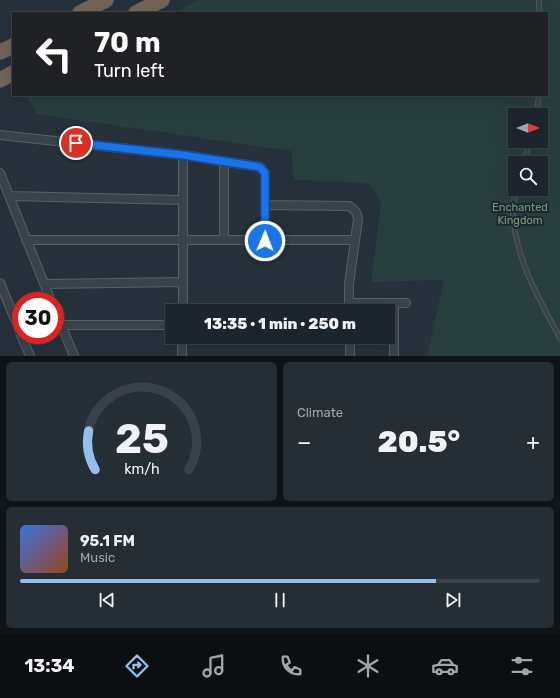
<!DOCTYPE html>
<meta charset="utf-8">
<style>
:root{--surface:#1c252d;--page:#252d35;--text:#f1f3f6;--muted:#a0a5aa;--line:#3a4249;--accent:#93bfef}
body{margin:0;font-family:Rubik,sans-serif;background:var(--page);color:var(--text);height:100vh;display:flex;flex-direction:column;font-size:15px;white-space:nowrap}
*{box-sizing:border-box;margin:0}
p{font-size:13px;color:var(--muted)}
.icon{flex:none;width:22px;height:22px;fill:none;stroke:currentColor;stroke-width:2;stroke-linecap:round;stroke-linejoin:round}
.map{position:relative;height:356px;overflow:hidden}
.side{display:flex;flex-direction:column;gap:6px;padding:6px;background:#0f1419;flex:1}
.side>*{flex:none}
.hud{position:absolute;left:12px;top:12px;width:536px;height:84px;border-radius:0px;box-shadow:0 4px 16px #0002,0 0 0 1px var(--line);background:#202124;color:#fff;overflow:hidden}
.needle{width:26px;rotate:90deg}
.buttons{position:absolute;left:508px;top:108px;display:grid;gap:8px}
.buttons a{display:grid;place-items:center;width:40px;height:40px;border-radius:0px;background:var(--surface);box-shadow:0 4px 16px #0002,0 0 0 1px var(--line);font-size:20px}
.speed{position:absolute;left:12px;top:292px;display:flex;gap:8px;font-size:20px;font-weight:700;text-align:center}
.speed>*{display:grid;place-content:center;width:52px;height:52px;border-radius:50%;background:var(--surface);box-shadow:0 4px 16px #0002,0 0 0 1px var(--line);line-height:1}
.speed .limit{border:6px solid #d22;background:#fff;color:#111}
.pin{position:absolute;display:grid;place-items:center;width:34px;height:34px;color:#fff;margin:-17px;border:2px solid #fff;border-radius:50%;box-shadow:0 1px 4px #0007}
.me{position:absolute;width:44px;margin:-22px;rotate:1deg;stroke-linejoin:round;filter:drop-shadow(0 0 3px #0008)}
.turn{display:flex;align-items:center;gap:14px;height:84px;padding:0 16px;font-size:18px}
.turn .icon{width:52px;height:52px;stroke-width:2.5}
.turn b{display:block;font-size:28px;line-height:34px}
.big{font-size:30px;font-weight:800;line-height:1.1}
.side .tile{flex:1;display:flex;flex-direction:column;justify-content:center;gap:6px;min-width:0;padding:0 14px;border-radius:6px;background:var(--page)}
.side .dial{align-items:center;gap:0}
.dial svg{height:104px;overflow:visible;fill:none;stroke:var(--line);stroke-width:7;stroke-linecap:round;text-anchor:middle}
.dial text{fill:var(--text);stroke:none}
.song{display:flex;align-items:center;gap:12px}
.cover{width:48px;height:48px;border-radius:6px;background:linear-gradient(135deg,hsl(220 70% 55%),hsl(20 70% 35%))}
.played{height:4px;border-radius:2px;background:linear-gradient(90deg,var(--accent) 80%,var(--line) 80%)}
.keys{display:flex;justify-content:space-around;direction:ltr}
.heat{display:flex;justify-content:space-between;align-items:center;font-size:22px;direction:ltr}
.side .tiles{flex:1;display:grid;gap:6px;grid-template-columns:1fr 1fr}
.tile:last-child{grid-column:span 2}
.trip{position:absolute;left:165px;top:304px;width:230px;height:40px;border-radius:0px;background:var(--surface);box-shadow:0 4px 16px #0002,0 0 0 1px var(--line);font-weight:800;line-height:40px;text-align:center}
.tab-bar{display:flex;height:64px;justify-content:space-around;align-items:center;background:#0b0f12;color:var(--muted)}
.tab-bar .icon{width:28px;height:28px}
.tab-bar .current{color:var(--accent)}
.tab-bar b{font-size:18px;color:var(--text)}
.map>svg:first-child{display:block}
.green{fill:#293e3e;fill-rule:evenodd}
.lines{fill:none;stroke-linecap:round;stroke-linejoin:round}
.service-casing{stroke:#58616a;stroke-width:5.5}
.minor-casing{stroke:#58616a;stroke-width:10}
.motorway-casing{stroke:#454e57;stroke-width:16}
.service{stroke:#3a434c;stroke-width:4}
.minor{stroke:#3a434c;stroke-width:8}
.motorway{stroke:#716557;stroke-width:15}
.route-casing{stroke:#114b97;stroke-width:10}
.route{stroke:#1a73e8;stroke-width:7}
.labels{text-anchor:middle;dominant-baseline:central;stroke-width:4;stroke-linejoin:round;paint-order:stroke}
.park-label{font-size:11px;fill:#769b7b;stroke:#1f2831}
</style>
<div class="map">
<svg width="560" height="356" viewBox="0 0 560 356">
<rect width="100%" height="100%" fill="#26313c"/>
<path class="green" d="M198,0h362v356h-133l17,-76 -73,2 10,-80 -13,-19 -74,-3 -3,-29 -254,-37 -11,-19h521v-82h-374zM515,115h26v26h-26zM515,163h26v26h-26z"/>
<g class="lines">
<defs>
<path id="service" d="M539,0v13
M536,115l3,-20
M524,163l6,-22
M516,189c-1,8 -4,16 -3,24 2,45 26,86 47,125"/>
<path id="minor" d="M0,135l183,20 77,12 5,6v68
M224,161v79
M0,173l51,128
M9,196l174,4
M265,205l84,1c6,4 8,6 9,13l-9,65v27
M26,240h328
M0,283l21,51
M44,284l139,-2
M349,303h57
M55,310l19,46
M183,311v-156
M62,325h110
M21,335l9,21
M350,337v19
M182,356v-19
M394,356v-53"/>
<path id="motorway" d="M80,13l26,-13
M136,13l26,-13
M0,52l13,-6
M0,80l13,-7"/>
</defs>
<use href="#service" class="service-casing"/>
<use href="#minor" class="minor-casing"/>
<use href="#motorway" class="motorway-casing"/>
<use href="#service" class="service"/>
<use href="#minor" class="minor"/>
<use href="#motorway" class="motorway"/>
</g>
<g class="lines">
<defs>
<path id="route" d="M76,143l107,12 77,12 5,6v68"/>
</defs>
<use href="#route" class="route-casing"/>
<use href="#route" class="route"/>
</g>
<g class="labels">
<g class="park-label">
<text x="520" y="207">Enchanted<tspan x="520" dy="13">Kingdom</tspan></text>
</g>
</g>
</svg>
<div class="buttons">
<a><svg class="needle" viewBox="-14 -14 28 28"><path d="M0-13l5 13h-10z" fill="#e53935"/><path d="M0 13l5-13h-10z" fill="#a0a5aa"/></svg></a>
<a><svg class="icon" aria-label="search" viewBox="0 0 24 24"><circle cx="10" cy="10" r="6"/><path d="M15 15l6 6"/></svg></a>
</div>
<div class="speed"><div class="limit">30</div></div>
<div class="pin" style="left:76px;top:143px;background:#d93025"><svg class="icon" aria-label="arrive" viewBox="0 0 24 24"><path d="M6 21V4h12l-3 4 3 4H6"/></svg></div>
<svg class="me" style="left:265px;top:241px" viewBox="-20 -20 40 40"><circle r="17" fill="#1a73e8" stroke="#fff" stroke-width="3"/><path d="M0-11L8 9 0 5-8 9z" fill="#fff"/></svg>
<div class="trip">13:35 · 1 min · 250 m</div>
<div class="hud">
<div class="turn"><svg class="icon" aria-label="left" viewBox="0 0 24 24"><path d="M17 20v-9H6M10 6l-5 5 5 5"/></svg><div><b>70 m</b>Turn left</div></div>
</div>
</div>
<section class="side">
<div class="tiles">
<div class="tile dial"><svg viewBox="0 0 100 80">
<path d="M14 69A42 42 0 1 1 86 69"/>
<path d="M14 69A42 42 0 0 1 9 39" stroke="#93bfef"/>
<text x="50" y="56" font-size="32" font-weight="700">25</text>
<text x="50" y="72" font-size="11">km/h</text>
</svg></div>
<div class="tile"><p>Climate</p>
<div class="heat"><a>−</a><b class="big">20.5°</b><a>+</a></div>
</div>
<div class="tile">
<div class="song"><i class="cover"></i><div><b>95.1 FM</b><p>Music</p></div></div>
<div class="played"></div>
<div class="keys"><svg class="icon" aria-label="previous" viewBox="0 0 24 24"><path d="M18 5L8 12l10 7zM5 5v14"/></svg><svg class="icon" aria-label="pause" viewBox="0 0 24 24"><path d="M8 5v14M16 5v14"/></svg><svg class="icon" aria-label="next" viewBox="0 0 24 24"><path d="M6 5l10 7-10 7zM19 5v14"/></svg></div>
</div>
</div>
</section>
<nav class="tab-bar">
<b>13:34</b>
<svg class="icon current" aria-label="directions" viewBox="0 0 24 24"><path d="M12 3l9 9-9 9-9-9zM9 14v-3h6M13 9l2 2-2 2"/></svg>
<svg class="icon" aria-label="music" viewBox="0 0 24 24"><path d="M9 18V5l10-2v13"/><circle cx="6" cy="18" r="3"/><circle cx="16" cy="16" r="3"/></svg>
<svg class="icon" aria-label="phone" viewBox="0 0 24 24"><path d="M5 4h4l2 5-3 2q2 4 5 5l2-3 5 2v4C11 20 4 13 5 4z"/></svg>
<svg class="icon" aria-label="climate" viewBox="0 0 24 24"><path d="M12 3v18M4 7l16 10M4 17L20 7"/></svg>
<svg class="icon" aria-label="car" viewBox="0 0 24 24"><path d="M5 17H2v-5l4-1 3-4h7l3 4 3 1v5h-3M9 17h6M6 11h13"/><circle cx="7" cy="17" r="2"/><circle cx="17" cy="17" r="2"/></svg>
<svg class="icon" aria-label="filters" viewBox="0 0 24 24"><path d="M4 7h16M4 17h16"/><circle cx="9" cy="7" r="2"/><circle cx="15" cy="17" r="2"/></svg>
</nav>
